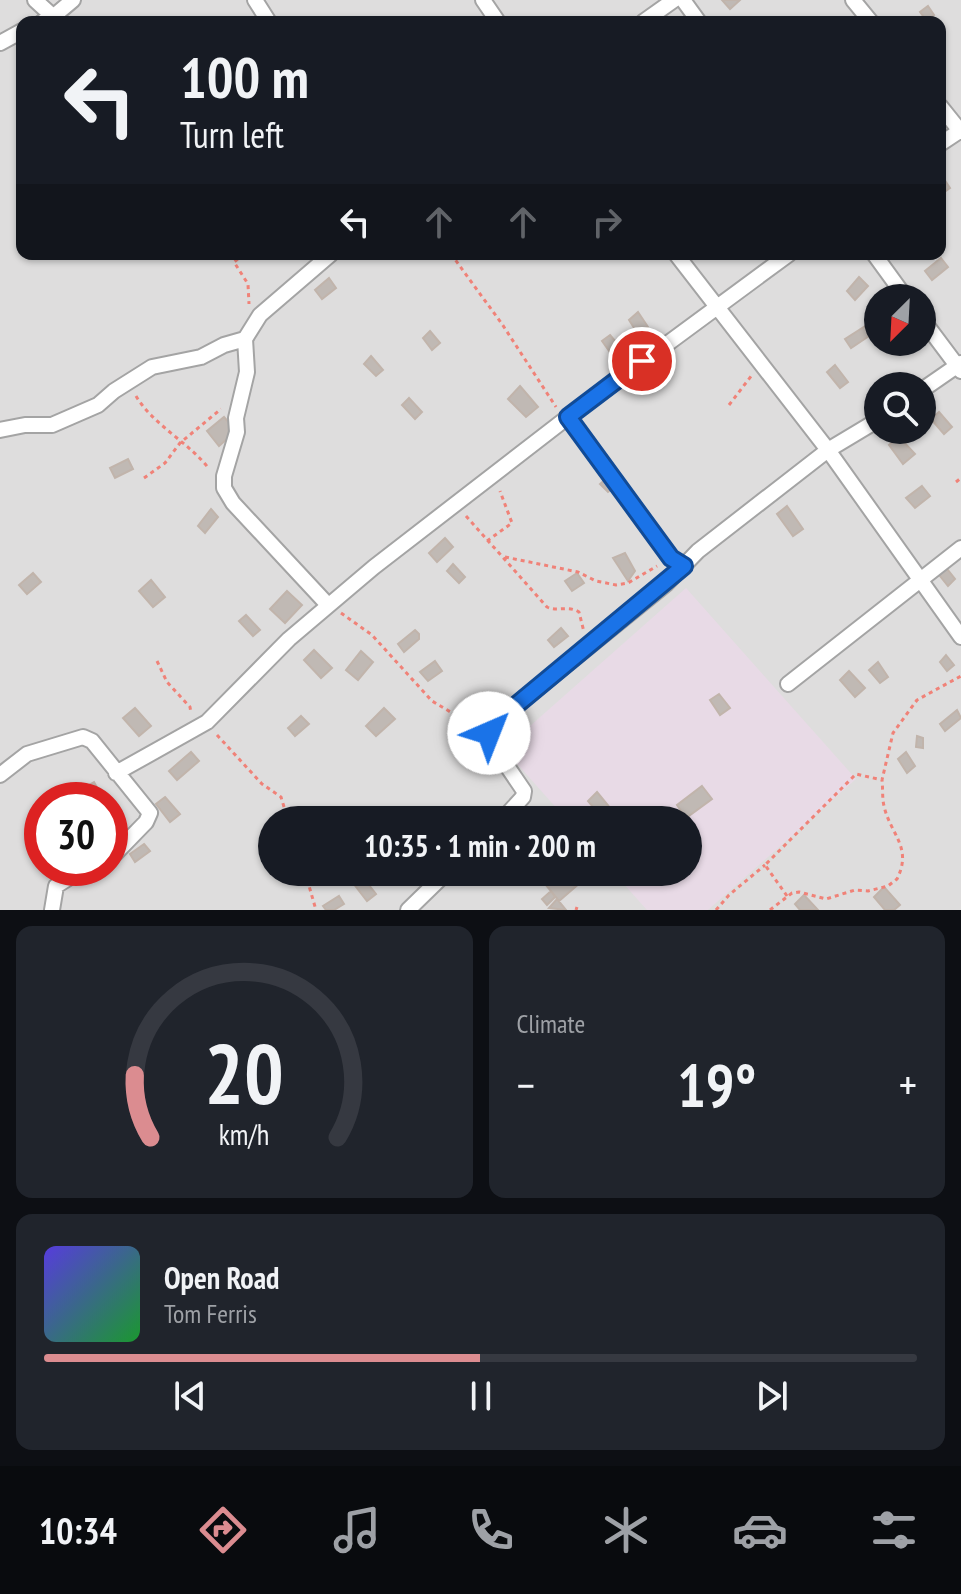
<!DOCTYPE html>
<meta charset="utf-8">
<style>
:root{--surface:#171b24;--page:#20242c;--text:#f1f3f6;--muted:#9ea1a6;--line:#363941;--accent:#db8c90}
body{margin:0;font-family:"PT Sans Narrow",sans-serif;background:var(--page);color:var(--text);height:100vh;display:flex;flex-direction:column;font-size:30px;white-space:nowrap}
*{box-sizing:border-box;margin:0}
p{font-size:26px;color:var(--muted)}
.icon{flex:none;width:44px;height:44px;fill:none;stroke:currentColor;stroke-width:2;stroke-linecap:round;stroke-linejoin:round}
.map{position:relative;height:910px;overflow:hidden}
.details{display:flex;flex-direction:column;gap:16px;padding:16px;background:#0d0f14;flex:1}
.details>*{flex:none}
.hud{position:absolute;left:16px;top:16px;width:930px;height:244px;border-radius:16px;box-shadow:0 2px 6px #0004;background:#171b24;color:var(--text);overflow:hidden}
.needle{width:52px;rotate:204deg}
.buttons{position:absolute;left:864px;top:284px;display:grid;gap:16px}
.buttons a{display:grid;place-items:center;width:72px;height:72px;border-radius:50%;background:var(--surface);box-shadow:0 2px 6px #0004;font-size:40px}
.speed{position:absolute;left:24px;top:782px;display:flex;gap:16px;font-size:40px;font-weight:700;text-align:center}
.speed>*{display:grid;place-content:center;width:104px;height:104px;border-radius:50%;background:var(--surface);box-shadow:0 2px 6px #0004;line-height:1}
.speed .limit{border:12px solid #d22;background:#fff;color:#111}
.pin{position:absolute;display:grid;place-items:center;width:68px;height:68px;color:#fff;margin:-34px;border:4px solid #fff;border-radius:50%;box-shadow:0 2px 8px #0007}
.me{position:absolute;width:88px;margin:-44px;rotate:44deg;stroke-linejoin:round;filter:drop-shadow(0 0 6px #0008)}
.turn{display:flex;align-items:center;gap:28px;height:168px;padding:0 32px;font-size:36px}
.turn .icon{width:104px;height:104px;stroke-width:2.5}
.turn b{display:block;font-size:56px;line-height:68px}
.lanes{display:flex;align-items:center;height:76px;padding:0 32px;background:#0003;justify-content:center;gap:40px;direction:ltr}
.lanes .off{opacity:.35}
.big{font-size:60px;font-weight:600;line-height:1.1}
.details .card{flex:1;display:flex;flex-direction:column;justify-content:center;gap:12px;min-width:0;padding:0 28px;border-radius:16px;background:var(--page)}
.details .dial{align-items:center;gap:0}
.dial svg{height:208px;overflow:visible;fill:none;stroke:var(--line);stroke-width:7;stroke-linecap:round;text-anchor:middle}
.dial text{fill:var(--text);stroke:none}
.song{display:flex;align-items:center;gap:24px}
.cover{width:96px;height:96px;border-radius:12px;background:linear-gradient(135deg,hsl(250 70% 55%),hsl(130 70% 35%))}
.played{height:8px;border-radius:4px;background:linear-gradient(90deg,var(--accent) 50%,var(--line) 50%)}
.keys{display:flex;justify-content:space-around;direction:ltr}
.heat{display:flex;justify-content:space-between;align-items:center;font-size:44px;direction:ltr}
.details .tiles{flex:1;display:grid;gap:16px;grid-template-columns:1fr 1fr}
.card:last-child{grid-column:span 2}
.trip{position:absolute;left:258px;top:806px;width:444px;height:80px;border-radius:40px;background:var(--surface);box-shadow:0 2px 6px #0004;font-weight:600;line-height:80px;text-align:center}
.tabs{display:flex;height:128px;justify-content:space-around;align-items:center;background:#090b0e;color:var(--muted)}
.tabs .icon{width:56px;height:56px}
.tabs .selected{color:var(--accent)}
.tabs b{font-size:36px;color:var(--text)}
.map>svg:first-child{display:block}
.residential{fill:#dedddd;fill-rule:evenodd}
.industrial{fill:#e8dae6}
.building{fill:#c0b9b4;stroke:#c1b4ab;stroke-width:2}
.lines{fill:none;stroke-linecap:round;stroke-linejoin:round}
.street-casing{stroke:#a4a4a4;stroke-width:18}
.path{stroke:#f08278;stroke-width:3;stroke-dasharray:4 4;stroke-linecap:butt}
.street{stroke:#fff;stroke-width:14}
.route-casing{stroke:#114b97;stroke-width:20}
.route{stroke:#1a73e8;stroke-width:14}
</style>
<div class="map">
<svg width="961" height="910" viewBox="0 0 961 910">
<rect width="100%" height="100%" fill="#f0ede7"/>
<path class="residential" d="M0,0h961v910h-961zM22,22h918v232h-918zM878,298h44v44h-44zM878,386h44v44h-44zM42,800h68v68h-68zM272,820h416v52h-416z"/>
<path class="industrial" d="M686,588l170,191 -148,131h-61l-34,-38h75v-52h-121l-63,-71z"/>
<path class="building" d="M722,0h18l-10,9z
M928,6l6,9 -8,5 -6,-8z
M940,173l10,15 -10,7z
M941,258l7,9 -16,13 -7,-9z
M859,277l9,9 -13,14 -8,-9z
M329,278l7,10 -14,11 -7,-9z
M638,312l10,15 -10,7 -9,-14z
M867,325l5,9 -21,14 -6,-9z
M430,331l10,12 -8,7 -9,-12z
M610,335l11,13 -9,7 -10,-14z
M371,356l12,14 -7,6 -12,-12z
M835,365l13,17 -8,6 -13,-16z
M520,386l18,21 -12,10 -18,-18z
M409,398l13,14 -7,7 -13,-14z
M939,412l13,15 -8,7 -13,-15z
M224,417l12,14 -17,15 -12,-15z
M899,437l16,17 -12,10 -14,-19z
M128,459l5,10 -18,9 -5,-10z
M607,478l7,9 -6,5 -8,-8z
M922,486l8,10 -15,12 -9,-10z
M787,506l16,23 -10,7 -16,-22z
M211,509l7,8 -13,16 -7,-7z
M445,538l8,9 -16,15 -8,-9z
M625,553l10,18 -7,10 -15,-23z
M453,564l12,13 -6,6 -12,-12z
M944,565l11,14 -7,7 -12,-15z
M33,573l8,9 -14,12 -8,-9z
M577,573l7,10 -12,8 -7,-10z
M151,580l14,17 -12,10 -14,-16z
M287,591l15,14 -17,18 -15,-14z
M246,615l14,15 -7,6 -14,-15z
M561,628l7,8 -14,11 -6,-7z
M415,630l4,4v5l-15,13 -6,-8z
M314,650l18,18 -11,10 -17,-18z
M361,651l12,11 -15,18 -12,-10z
M946,655l8,10 -7,6 -7,-9z
M435,661l7,10 -14,10 -8,-9z
M878,662l10,15 -8,6 -11,-13z
M849,671l16,17 -10,9 -15,-17z
M719,694l11,14 -10,7 -10,-15z
M135,708l16,18 -12,10 -16,-18z
M384,708l11,11 -19,17 -10,-10z
M957,710l4,8 -16,13 -5,-7z
M301,716l8,8 -14,12 -7,-8z
M917,736l6,2v10l-7,-1z
M191,752l8,9 -22,19 -8,-9z
M906,752l9,14 -8,7 -9,-14z
M94,782l10,18h-18l-6,-10z
M702,786l10,13 -26,19 -9,-13z
M597,792l23,28h-16l-16,-19z
M165,797l15,17 -10,8 -14,-18z
M144,844l6,7 -15,11 -5,-8z
M561,872h9l10,11 -21,18 -13,-16z
M362,876l14,18 -9,7 -14,-18z
M884,887l16,18 -6,5h-9l-11,-13z
M551,891l4,6 -8,8 -5,-6z
M804,895l14,15h-18l-5,-6z
M339,896l5,8 -10,6h-8l-3,-4z
M557,899l9,11 -17,-2z"/>
<g class="lines">
<defs>
<path id="street" d="M35,0l23,21
M255,0l14,22
M483,0l15,22
M683,0l16,22
M853,0l18,22
M42,22l12,-6 19,-16
M643,22l31,-22
M0,43l22,-12
M940,106l21,26
M940,144l21,-14
M676,254l152,196 133,187
M874,254l32,44
M922,319l39,52
M922,390l39,-27
M568,417l103,141 13,8
M0,430l25,-5h27l46,-20 16,-14 38,-24 49,-10 23,-12 21,-6
M328,605l-95,-102 -9,-15v-12l13,-44 -1,-14 11,-46 -2,-33 15,-24 71,-61
M788,684l173,-136
M116,773l91,-51 82,-83 85,-72 194,-150 221,-163
M0,775l27,-21 56,-17 9,4 58,72 -4,9 -36,37
M502,820l21,-23 1,-6 -34,-50 1,-15 175,-142 32,-33 130,-101 50,-30
M52,910l4,-24 19,-12 18,-6
M408,910l39,-38"/>
</defs>
<use href="#street" class="street-casing"/>
<path class="path" d="M244,254l-10,8 14,22 1,20
M451,254l51,70 54,83
M136,396c17,29 55,48 73,73
M729,405l23,-30
M144,478l21,-15 15,-20 41,-34
M956,482l5,-4
M466,516l81,91c11,5 21,-2 32,5l5,20
M487,541l25,-18 -12,-32
M505,557l73,15 18,9 20,4 12,-2 29,-17
M341,613l31,22 60,66 37,22 6,1
M157,661l10,21 23,25 1,6
M217,735l45,49 19,13 7,23
M305,872l11,38
M787,896l-22,-31 91,-91 26,6 11,-47 24,-33 44,-24
M576,910l1,-3
M716,910l13,-15 36,-30
M770,910l22,-17 7,-1 27,7 29,-9 13,1 20,-5 9,-7c16,-32 -7,-45 -13,-73 -2,-8 -1,-18 -2,-26"/>
<use href="#street" class="street"/>
</g>
<g class="lines">
<defs>
<path id="route" d="M489,733l2,-7 193,-160 -13,-8 -103,-141 74,-56"/>
</defs>
<use href="#route" class="route-casing"/>
<use href="#route" class="route"/>
</g>
</svg>
<div class="buttons">
<a><svg class="needle" viewBox="-14 -14 28 28"><path d="M0-13l5 13h-10z" fill="#e53935"/><path d="M0 13l5-13h-10z" fill="#9ea1a6"/></svg></a>
<a><svg class="icon" aria-label="search" viewBox="0 0 24 24"><circle cx="10" cy="10" r="6"/><path d="M15 15l6 6"/></svg></a>
</div>
<div class="speed"><div class="limit">30</div></div>
<div class="pin" style="left:642px;top:361px;background:#d93025"><svg class="icon" aria-label="arrive" viewBox="0 0 24 24"><path d="M6 21V4h12l-3 4 3 4H6"/></svg></div>
<svg class="me" style="left:489px;top:733px" viewBox="-20 -20 40 40"><circle r="19" fill="#fff"/><path d="M0-13L10 11 0 6-10 11z" fill="#1a73e8"/></svg>
<div class="trip">10:35 · 1 min · 200 m</div>
<div class="hud">
<div class="turn"><svg class="icon" aria-label="left" viewBox="0 0 24 24"><path d="M17 20v-9H6M10 6l-5 5 5 5"/></svg><div><b>100 m</b>Turn left</div></div>
<div class="lanes"><svg class="icon" aria-label="left" viewBox="0 0 24 24"><path d="M17 20v-9H6M10 6l-5 5 5 5"/></svg><svg class="icon off" aria-label="ahead" viewBox="0 0 24 24"><path d="M12 20V5M6 11l6-6 6 6"/></svg><svg class="icon off" aria-label="ahead" viewBox="0 0 24 24"><path d="M12 20V5M6 11l6-6 6 6"/></svg><svg class="icon off" aria-label="right" viewBox="0 0 24 24"><path d="M7 20v-9h11M14 6l5 5-5 5"/></svg></div>
</div>
</div>
<section class="details">
<div class="tiles">
<div class="card dial"><svg viewBox="0 0 100 80">
<path d="M14 69A42 42 0 1 1 86 69"/>
<path d="M14 69A42 42 0 0 1 8 45" stroke="#db8c90"/>
<text x="50" y="56" font-size="32" font-weight="700">20</text>
<text x="50" y="72" font-size="11">km/h</text>
</svg></div>
<div class="card"><p>Climate</p>
<div class="heat"><a>−</a><b class="big">19°</b><a>+</a></div>
</div>
<div class="card">
<div class="song"><i class="cover"></i><div><b>Open Road</b><p>Tom Ferris</p></div></div>
<div class="played"></div>
<div class="keys"><svg class="icon" aria-label="previous" viewBox="0 0 24 24"><path d="M18 5L8 12l10 7zM5 5v14"/></svg><svg class="icon" aria-label="pause" viewBox="0 0 24 24"><path d="M8 5v14M16 5v14"/></svg><svg class="icon" aria-label="next" viewBox="0 0 24 24"><path d="M6 5l10 7-10 7zM19 5v14"/></svg></div>
</div>
</div>
</section>
<nav class="tabs">
<b>10:34</b>
<svg class="icon selected" aria-label="directions" viewBox="0 0 24 24"><path d="M12 3l9 9-9 9-9-9zM9 14v-3h6M13 9l2 2-2 2"/></svg>
<svg class="icon" aria-label="music" viewBox="0 0 24 24"><path d="M9 18V5l10-2v13"/><circle cx="6" cy="18" r="3"/><circle cx="16" cy="16" r="3"/></svg>
<svg class="icon" aria-label="phone" viewBox="0 0 24 24"><path d="M5 4h4l2 5-3 2q2 4 5 5l2-3 5 2v4C11 20 4 13 5 4z"/></svg>
<svg class="icon" aria-label="climate" viewBox="0 0 24 24"><path d="M12 3v18M4 7l16 10M4 17L20 7"/></svg>
<svg class="icon" aria-label="car" viewBox="0 0 24 24"><path d="M5 17H2v-5l4-1 3-4h7l3 4 3 1v5h-3M9 17h6M6 11h13"/><circle cx="7" cy="17" r="2"/><circle cx="17" cy="17" r="2"/></svg>
<svg class="icon" aria-label="filters" viewBox="0 0 24 24"><path d="M4 7h16M4 17h16"/><circle cx="9" cy="7" r="2"/><circle cx="15" cy="17" r="2"/></svg>
</nav>
